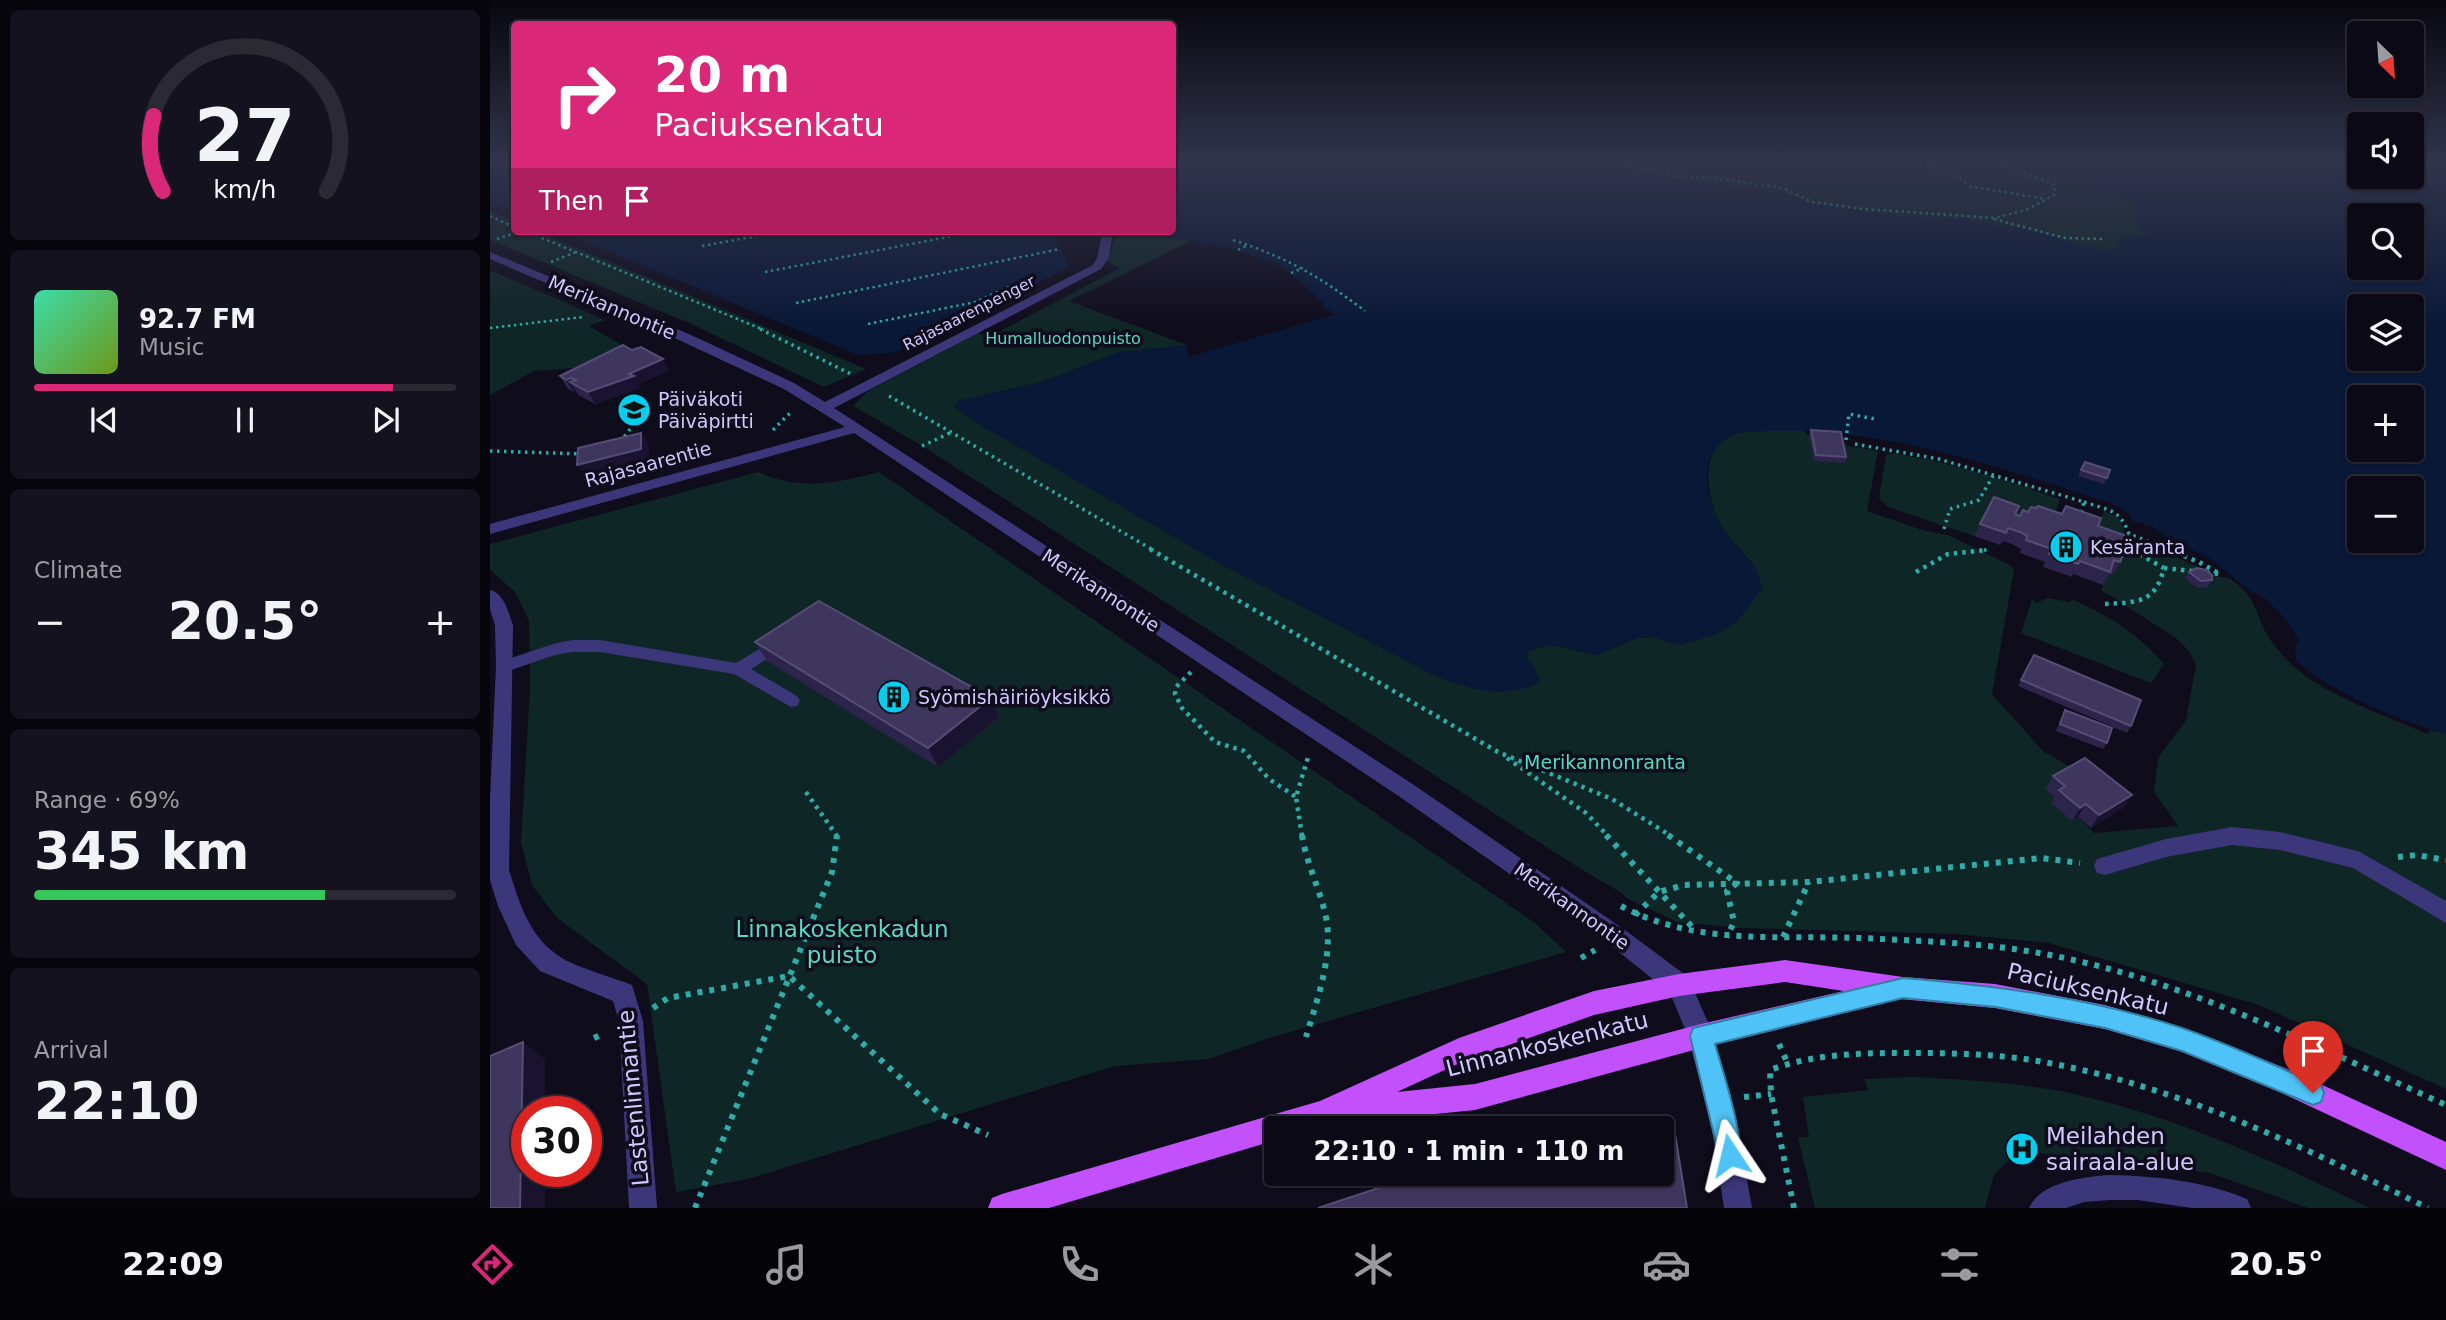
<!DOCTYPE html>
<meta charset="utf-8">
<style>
:root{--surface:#0b0915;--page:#14121e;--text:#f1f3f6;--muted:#9a9aa0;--line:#2b2a34;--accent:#db2777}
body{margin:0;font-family:"DejaVu Sans",sans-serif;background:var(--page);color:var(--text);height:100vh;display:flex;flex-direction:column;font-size:26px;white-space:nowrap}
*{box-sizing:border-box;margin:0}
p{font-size:23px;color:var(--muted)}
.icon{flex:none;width:38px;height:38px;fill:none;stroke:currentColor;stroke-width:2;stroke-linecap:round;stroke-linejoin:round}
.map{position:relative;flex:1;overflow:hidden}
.panel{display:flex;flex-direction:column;gap:10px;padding:10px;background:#06050c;width:490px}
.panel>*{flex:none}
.guide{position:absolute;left:21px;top:21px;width:665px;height:214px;border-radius:7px;box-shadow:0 2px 5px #0004,0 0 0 2px var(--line);background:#db2777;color:#fff;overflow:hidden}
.needle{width:46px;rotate:155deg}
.buttons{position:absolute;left:1857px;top:21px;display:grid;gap:14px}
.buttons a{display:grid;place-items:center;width:77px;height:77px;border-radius:7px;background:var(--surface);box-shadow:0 2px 5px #0004,0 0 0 2px var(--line);font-size:35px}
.speed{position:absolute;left:21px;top:1096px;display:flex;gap:14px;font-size:35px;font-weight:700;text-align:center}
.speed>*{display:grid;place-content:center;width:91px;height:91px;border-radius:50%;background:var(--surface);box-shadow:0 2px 5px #0004,0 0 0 2px var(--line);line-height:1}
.speed .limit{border:10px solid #d22;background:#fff;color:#111}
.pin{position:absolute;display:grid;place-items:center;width:60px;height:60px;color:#fff;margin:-72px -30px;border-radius:50% 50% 50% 0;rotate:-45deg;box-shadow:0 0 7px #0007}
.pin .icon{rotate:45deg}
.me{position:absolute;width:77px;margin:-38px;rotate:350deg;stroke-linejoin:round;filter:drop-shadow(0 0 5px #0008)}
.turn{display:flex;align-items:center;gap:24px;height:147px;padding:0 28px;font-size:32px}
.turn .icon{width:91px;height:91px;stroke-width:2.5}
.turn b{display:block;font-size:49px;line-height:60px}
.then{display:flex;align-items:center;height:66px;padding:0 28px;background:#0003;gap:14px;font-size:26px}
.big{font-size:52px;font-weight:800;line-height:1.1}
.panel .widget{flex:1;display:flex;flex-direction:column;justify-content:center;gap:10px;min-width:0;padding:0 24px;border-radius:10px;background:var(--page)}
.panel .dial{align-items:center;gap:0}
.dial svg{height:182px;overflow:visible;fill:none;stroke:var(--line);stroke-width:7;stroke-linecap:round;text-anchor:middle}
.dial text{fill:var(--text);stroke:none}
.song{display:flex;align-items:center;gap:21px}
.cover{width:84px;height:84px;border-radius:10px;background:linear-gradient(135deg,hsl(160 70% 55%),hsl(80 70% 35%))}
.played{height:7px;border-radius:4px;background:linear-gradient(90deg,var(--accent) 85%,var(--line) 85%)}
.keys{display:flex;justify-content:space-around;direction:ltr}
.heat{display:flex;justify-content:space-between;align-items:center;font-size:38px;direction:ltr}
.charge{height:10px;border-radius:5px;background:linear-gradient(90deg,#34c759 69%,var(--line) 0)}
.trip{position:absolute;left:774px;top:1116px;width:410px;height:70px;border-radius:7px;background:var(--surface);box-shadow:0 2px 5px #0004,0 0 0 2px var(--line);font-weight:800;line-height:70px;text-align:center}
.dock{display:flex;height:112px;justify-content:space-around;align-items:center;background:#040408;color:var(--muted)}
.dock .icon{width:49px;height:49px}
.dock .active{color:var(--accent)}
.dock b{font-size:32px;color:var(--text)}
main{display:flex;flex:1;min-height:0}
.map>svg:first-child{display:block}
.green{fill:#0f2626}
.water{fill:#091837;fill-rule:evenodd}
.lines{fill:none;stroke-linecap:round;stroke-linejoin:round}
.path-far3{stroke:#2faba8;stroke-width:2.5;stroke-dasharray:2.5 3.5;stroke-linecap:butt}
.path-far2{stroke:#2faba8;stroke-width:3.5;stroke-dasharray:2.5 4.5;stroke-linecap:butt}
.path-far1{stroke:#2faba8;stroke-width:4.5;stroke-dasharray:3.5 5;stroke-linecap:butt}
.path{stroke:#2faba8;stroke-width:6;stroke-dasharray:5 7;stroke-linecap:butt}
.service{fill:#3c377a;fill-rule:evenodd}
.minor{fill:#3c377a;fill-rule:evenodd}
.primary{fill:#c251fc;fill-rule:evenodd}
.wall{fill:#2d244b}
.shaded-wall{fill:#1a1330}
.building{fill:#3f365e;stroke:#564d77;stroke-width:2}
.route{fill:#4fc3f7;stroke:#337fa1;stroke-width:2}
.labels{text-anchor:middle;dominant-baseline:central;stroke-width:7;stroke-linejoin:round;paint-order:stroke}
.far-street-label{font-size:16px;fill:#d0c8fe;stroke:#0f0c1c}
.far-park-label{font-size:16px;fill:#56dbbf;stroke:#0f0c1c}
.street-label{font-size:19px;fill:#d0c8fe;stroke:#0f0c1c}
.poi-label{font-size:19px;fill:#d0c8fe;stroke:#0f0c1c;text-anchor:start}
.park-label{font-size:19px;fill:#56dbbf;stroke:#0f0c1c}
.near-park-label{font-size:23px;fill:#56dbbf;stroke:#0f0c1c}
.near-street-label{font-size:23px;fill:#d0c8fe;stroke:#0f0c1c}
.near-poi-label{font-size:23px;fill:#d0c8fe;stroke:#0f0c1c;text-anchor:start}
</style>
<main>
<section class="panel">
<div class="widget dial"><svg viewBox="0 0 100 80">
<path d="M14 69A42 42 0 1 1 86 69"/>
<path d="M14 69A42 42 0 0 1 10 36" stroke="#db2777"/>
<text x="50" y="56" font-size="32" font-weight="700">27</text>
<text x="50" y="72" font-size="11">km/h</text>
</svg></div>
<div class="widget">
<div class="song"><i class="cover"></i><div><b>92.7 FM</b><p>Music</p></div></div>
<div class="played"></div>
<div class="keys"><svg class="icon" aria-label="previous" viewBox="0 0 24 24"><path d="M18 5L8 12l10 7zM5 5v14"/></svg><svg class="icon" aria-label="pause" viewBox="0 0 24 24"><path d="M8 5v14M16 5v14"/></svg><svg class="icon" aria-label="next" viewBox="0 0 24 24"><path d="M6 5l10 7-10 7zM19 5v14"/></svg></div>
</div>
<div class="widget"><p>Climate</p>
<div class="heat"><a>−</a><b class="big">20.5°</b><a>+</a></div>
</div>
<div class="widget"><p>Range · 69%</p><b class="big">345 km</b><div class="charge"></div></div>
<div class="widget"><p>Arrival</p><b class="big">22:10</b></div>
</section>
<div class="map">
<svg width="1956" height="1208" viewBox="0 0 1956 1208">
<rect width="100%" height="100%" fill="#0f0c1c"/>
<path class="green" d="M1105,161h429l30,8 22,14 62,19c1,19 -4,18 13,32l-28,3 -5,11 -11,3 -35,-7 -29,-10 -177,-20 -197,-32z
M0,210l24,12v9l27,2 325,136 -42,18 -135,-64 -199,-83z
M626,231h39l7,5 29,5 -122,60 118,44 -67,7 -78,30 -84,19 -3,6 19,14 249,144 211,110 22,9 79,-16 -9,-9 3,-8 21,-7 47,11 40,-17 17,-1 25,8 14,-4 23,-7 46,-45c-4,-29 -26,-39 -40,-62 -16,-27 -25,-83 15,-93 20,-6 44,-3 65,-4l7,6 30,2 9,8 30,5 -11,60 58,20 23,4 62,30 4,5 -22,124 51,57 34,20 -20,28 -5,4 20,18 6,-4 16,16 84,-7 -24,-34 4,-34 28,-38 10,-55 -7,-14 -13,-13 -75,-48 2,-5 -47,-58 -66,-23 -16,32 -86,-29 -9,-9 7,-43 6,-2c58,9 113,27 168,46l-4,12 43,12 5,-12 16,8 5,15c30,15 62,27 92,42 5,2 11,1 15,4 23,16 23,31 34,53 5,9 13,18 20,26 32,35 98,55 141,75l3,-4 16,4v355l-187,-84 -210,-62 -94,-9 -213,-6 -65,-6 -51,-24 -4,-5 -38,-22 -665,-427 -66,-38 15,-15 110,-58 11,4 131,-69 -12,-5z
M0,270l115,50 -16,6 38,22 -54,20 -39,3 -44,24z
M268,472c40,19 80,11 121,0l656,451 31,29 -300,87 -57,20 -94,7 -367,113 -72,13 -29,-208 -90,-66 -25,-33 -11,-42 9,-156 -1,-66 -14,-29 -25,-22v-26z
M1557,598l23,4 1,-3c38,16 66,34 93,65l-13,19 -130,-50 11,-34 5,4z
M1423,1077c57,3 115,6 170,19 101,24 194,67 287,112h-62l-98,-35 -191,-22 -25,24 -9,33h-170l-17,-71h11l-6,-40 65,-7 -4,-11z"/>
<path class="water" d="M18,161h6v52l-20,-12 7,-27z
M683,161h422l62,15 125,17 27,10 74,12 74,4 71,11 79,21 11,-3 2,-4 -4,-2 7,-3 -1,-2 27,-3 -10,-5 -3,-13 2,-14 -62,-19 -22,-14 -30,-8h335v16h53v-16h34v573c-52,-15 -108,-39 -150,-73l-1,-15 4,-6 -16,-24 -18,-18 -16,-8 -41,-33 -37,-16 -18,-14 -21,-6 -3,-7 -16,-10c-110,-35 -225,-77 -342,-73 -13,1 -30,-1 -42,6 -10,5 -19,19 -21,30 -5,23 9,56 24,74 13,17 27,24 30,48l-25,33 -21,12 -23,7 -14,4 -25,-8 -17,1 -40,17 -47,-10 -21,6 -2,8 8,9 5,14c-34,18 -72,8 -106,-7l-211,-110 -249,-144 -19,-14 3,-6 84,-19 78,-30 67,-7 1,12 149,-43 -12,-4 -3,-8 -31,-29 -18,-11 -47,-15 -64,-11 -7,-5h17zM1869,215h53v53h-53zM1869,306h53v53h-53zM1869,397h53v53h-53zM1869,488h53v53h-53z
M70,231h491l19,36 -170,83 -10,3 -32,2z"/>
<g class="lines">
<path class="path-far3" d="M1124,161l57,15 43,2 69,10 29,14 52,7 130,9 32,-8 28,-15 1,-10 -61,-24
M1419,161l50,16 10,9 77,13
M0,165l2,-4
M0,216l24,11
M1504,219l71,19 39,1
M35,231l239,99
M7,239l24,-8
M743,240c55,18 86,36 132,71
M212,246l82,-15
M748,250l10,-5
M61,262l25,-10
M275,272l214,-41
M801,273l12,-5
M306,303l264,-54
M378,324l107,-22 56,-25
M0,328l93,-11"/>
<path class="path-far2" d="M270,329l91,45
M399,396l264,154
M283,430l18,-18
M1356,440l3,-26 26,5
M130,442l19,-24
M1365,444l84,15 145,43 -4,14
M432,446l30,-14
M0,451l93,3
M1594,502c24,8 36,7 45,32l42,16
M1454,529l6,-20 29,-9 15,-26
M1626,541l17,9
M1494,550h3"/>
<path class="path-far1" d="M660,549l348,203 114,47 59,37
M1674,568l56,6 -21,-12 -33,-13
M1426,572l32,-18 39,-4
M1615,604c32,-2 50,0 59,-36l-34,-19
M701,672l-15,15 -1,7 7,14 33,34 29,9 25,28 27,18
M1017,758l79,55 22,23
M316,792l31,44
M812,836l-6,-39 13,-43"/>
<path class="path" d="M812,835c4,27 17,52 23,78 10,39 -8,87 -19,124
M1116,835l90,96
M1178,835l69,48 -10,8 7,31 -7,15
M1908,857l18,-2 30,5
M1131,906c75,40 158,29 239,32 45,2 92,4 138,9 157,18 306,94 448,158
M1145,915l24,-23 25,-7 125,-3 232,-24 39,5
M1293,937l26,-55
M1091,958l14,-8
M163,1008l15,-10 121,-22 151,138 48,21
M104,1038l11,-5
M1289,1044l8,18
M1254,1097l27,-3
M205,1208l137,-336 5,-37
M1304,1208l-23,-114 -1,-24c46,-17 93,-17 141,-17 42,0 85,1 127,8 138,24 265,86 390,147"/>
<path class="service" d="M288,638l6,2 2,4 -2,4 -33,21 46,27 3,5 -3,5 -6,1 -57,-33 -134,-22h-28l-17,3 -50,17 -6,-2 -2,-4 2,-4 54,-18 19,-4h28l136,23z
M1620,1175c46,1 94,6 137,24l4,9h-59l-54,-8h-28l-26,2 -18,6h-37c12,-27 56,-31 81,-33z"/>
<path class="minor" d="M613,231h10l-4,27 -8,11 -267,139 580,377 211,145 63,47 26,59 24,93 14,79h-28l-12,-79 -24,-93 -18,-43 -61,-49 -209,-147 -546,-364 -364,101v-10l355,-97 -61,-38 -103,-48 -191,-82v-7l201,83 103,48 31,19 268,-137 4,-7z
M0,590c15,4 18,22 23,35l-4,245c10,31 19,64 47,84 15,12 56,23 76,31l11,36 14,187h-28l-10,-187 -6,-20 -73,-30 -24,-26 -18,-39 -8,-26v-81l6,-133 -1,-41 -5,-16z
M1742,827l48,5 78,19 88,50v22l-93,-55 -73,-18 -48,-5 -66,12 -61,18 -8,-2 -3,-7 3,-7 69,-20z"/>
<path class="primary" d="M1295,960l118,17 92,7 110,21 78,23 107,42 156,72v28l-164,-77 -99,-41 -78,-23 -110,-21 -94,-9 -200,49 -226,62 -139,14 -5,-2 -18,7h-37v11l-227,68h-61l4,-10 10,-4 318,-93 139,-63 135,-47 85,-17zM1295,982l59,9 -143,33 -226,60 -78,8 67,-31 130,-46 85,-19z"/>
</g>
<path class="wall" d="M179,371l-31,13 3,4 -46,16 -17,-9 -2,-4 -2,1 -6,-3 -8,-13z
M1321,430l35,27 -1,6 -31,-2 -5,-25z
M1595,462l22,16 -3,6 -26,-8z
M1538,512l70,14 22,36 -7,13 -4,-1 -6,11 -30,-11 -1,3 -29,-10 2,-5 -25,-9 1,-4 -7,-4 -11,-4 -3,4 -26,-9 6,-12 35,-10 5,2z
M1699,572l23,8 -4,7 -11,1 -12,-10z
M265,642l236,56 8,19 -61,50 -171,-106z
M1544,655l97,71 -4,7 -109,-47z
M1575,710l42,33 -4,6 -47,-18 6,-15z
M1563,776l79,19 -9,13 -32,20 -13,-11 -6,4 -21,-18 4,-6 -10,-8z"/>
<path class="shaded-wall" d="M173,359l6,12 -31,13 3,4 -46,16 -7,-12z
M81,378l5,8 -6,-4 6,9 -2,1 -8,-12z
M151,433l8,12v17l-63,15 -9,-12z
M501,698l8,19 -61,50 -10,-19z
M1642,795l-9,13 -32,20 8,-13z
M1596,804l-8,13 -6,4 8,-13z
M33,1042l22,17v52h-18v60h18v37h-25z"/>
<path class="building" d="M133,345l9,5 9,-3 22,12 -34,15 5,2 -46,16 -18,-10 6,-2 -5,-2 -5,2 -6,-4z
M1321,430l30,2 5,25 -30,-2z
M151,433v16l-64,16 1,-17z
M1595,462l25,8 -3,8 -26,-8z
M1504,497l25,9 -4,8 5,2 3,-6 5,2 3,-5 5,1 2,-2 24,8 4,-8 35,12 -3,8 26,9 -4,11 6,2 -6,14 -6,-2 -4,12 -30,-11 -2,3 -29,-10 3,-5 -26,-9 1,-4 -7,-4 -12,-4 -2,5 -26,-9z
M1707,568l9,2 6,5v5l-11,1 -12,-9z
M329,601l172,97 -63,50 -173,-106z
M1544,655l107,45 -10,26 -110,-46z
M1575,710l47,18 -5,15 -47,-19z
M1595,758l47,37 -33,20 -13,-11 -6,4 -21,-18 6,-4 -12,-10z
M33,1042l-3,166h-30v-152z
M1183,1121l14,87h-369l103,-34h240v-45h-81v-6z"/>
<linearGradient id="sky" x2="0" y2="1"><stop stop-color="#08070f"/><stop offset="0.49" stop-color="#31344b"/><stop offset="1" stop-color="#31344b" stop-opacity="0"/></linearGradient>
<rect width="1956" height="330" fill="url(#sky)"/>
<path class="route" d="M1413,978c95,8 189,20 279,50 47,16 93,38 139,57l3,8 -3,9 -8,3 -131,-54 -77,-23 -109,-21 -93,-9 -188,46c7,25 32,99 23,120l-8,4 -9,-4 -31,-128 3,-8z"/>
<defs>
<symbol id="school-disc" viewBox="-11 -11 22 22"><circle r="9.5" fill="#04cded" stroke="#0f0c1c"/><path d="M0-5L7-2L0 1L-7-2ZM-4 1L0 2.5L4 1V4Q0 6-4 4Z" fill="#111"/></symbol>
<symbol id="building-disc" viewBox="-11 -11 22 22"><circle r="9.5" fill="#04cded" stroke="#0f0c1c"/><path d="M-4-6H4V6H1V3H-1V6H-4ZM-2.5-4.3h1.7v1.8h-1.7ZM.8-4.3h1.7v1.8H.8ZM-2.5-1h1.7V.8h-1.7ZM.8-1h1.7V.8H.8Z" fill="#111"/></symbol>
<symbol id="hospital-disc" viewBox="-11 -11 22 22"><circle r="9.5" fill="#04cded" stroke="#0f0c1c"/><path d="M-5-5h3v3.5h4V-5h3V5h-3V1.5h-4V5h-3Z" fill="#111"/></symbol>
</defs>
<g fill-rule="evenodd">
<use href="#school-disc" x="125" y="391" width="38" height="38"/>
<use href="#building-disc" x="1557" y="528" width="38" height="38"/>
<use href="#building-disc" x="385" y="678" width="38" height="38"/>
<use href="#hospital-disc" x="1513" y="1130" width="38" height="38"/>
</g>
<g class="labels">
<g class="far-street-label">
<text transform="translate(479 313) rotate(-27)">Rajasaarenpenger</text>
</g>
<g class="far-park-label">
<text x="573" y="338">Humalluodonpuisto</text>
</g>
<g class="street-label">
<text transform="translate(122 307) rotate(23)">Merikannontie</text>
<text transform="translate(158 464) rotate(-15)">Rajasaarentie</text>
<text transform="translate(611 590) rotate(33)">Merikannontie</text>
<text transform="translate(1082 906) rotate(35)">Merikannontie</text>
</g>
<g class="poi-label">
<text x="168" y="399">Päiväkoti<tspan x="168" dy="22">Päiväpirtti</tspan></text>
<text x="1600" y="547">Kesäranta</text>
<text x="428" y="697">Syömishäiriöyksikkö</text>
</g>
<g class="park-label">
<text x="1115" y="762">Merikannonranta</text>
</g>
<g class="near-park-label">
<text x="352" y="929">Linnakoskenkadun<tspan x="352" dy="26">puisto</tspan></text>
</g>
<g class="near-street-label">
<text transform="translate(1598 989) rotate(13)">Paciuksenkatu</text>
<text transform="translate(1057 1044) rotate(-14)">Linnankoskenkatu</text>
<text transform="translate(143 1098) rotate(-95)">Lastenlinnantie</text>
</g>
<g class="near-poi-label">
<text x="1556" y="1136">Meilahden<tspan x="1556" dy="26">sairaala-alue</tspan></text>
</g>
</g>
</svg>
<div class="buttons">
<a><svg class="needle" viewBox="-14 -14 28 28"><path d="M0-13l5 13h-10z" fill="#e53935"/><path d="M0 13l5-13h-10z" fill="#9a9aa0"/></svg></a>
<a><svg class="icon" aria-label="sound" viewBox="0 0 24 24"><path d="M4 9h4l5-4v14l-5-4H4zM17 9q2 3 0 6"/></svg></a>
<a><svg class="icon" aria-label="search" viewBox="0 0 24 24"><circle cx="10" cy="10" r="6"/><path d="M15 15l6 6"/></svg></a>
<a><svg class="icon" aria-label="layers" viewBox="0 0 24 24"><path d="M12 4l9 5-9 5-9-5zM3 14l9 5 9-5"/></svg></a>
<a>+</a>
<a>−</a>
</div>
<div class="speed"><div class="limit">30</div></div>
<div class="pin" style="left:1823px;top:1093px;background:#d93025"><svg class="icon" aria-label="arrive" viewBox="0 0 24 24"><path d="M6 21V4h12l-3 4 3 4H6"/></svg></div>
<svg class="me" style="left:1240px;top:1155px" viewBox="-20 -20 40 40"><path d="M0-17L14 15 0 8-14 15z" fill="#4fc3f7" stroke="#fff" stroke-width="4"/></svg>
<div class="trip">22:10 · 1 min · 110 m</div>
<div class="guide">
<div class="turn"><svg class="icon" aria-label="right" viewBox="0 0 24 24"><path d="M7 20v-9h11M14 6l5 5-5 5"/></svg><div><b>20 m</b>Paciuksenkatu</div></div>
<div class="then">Then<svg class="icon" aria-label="arrive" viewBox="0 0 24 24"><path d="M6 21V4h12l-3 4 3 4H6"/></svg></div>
</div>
</div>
</main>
<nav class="dock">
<b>22:09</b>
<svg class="icon active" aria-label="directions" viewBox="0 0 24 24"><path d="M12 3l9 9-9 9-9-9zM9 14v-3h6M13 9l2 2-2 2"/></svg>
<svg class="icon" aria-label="music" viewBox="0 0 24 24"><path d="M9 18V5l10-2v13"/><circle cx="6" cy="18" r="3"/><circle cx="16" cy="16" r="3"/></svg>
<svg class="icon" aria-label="phone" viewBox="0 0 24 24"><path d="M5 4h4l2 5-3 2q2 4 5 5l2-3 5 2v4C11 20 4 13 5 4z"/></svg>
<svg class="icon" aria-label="climate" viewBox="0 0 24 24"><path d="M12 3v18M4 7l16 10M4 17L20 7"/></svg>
<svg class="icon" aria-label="car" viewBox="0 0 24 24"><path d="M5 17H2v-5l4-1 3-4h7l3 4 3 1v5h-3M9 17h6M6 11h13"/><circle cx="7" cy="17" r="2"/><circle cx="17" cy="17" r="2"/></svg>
<svg class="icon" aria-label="filters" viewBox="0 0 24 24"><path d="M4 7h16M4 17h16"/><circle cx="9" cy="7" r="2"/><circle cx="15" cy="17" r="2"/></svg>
<b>20.5°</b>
</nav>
